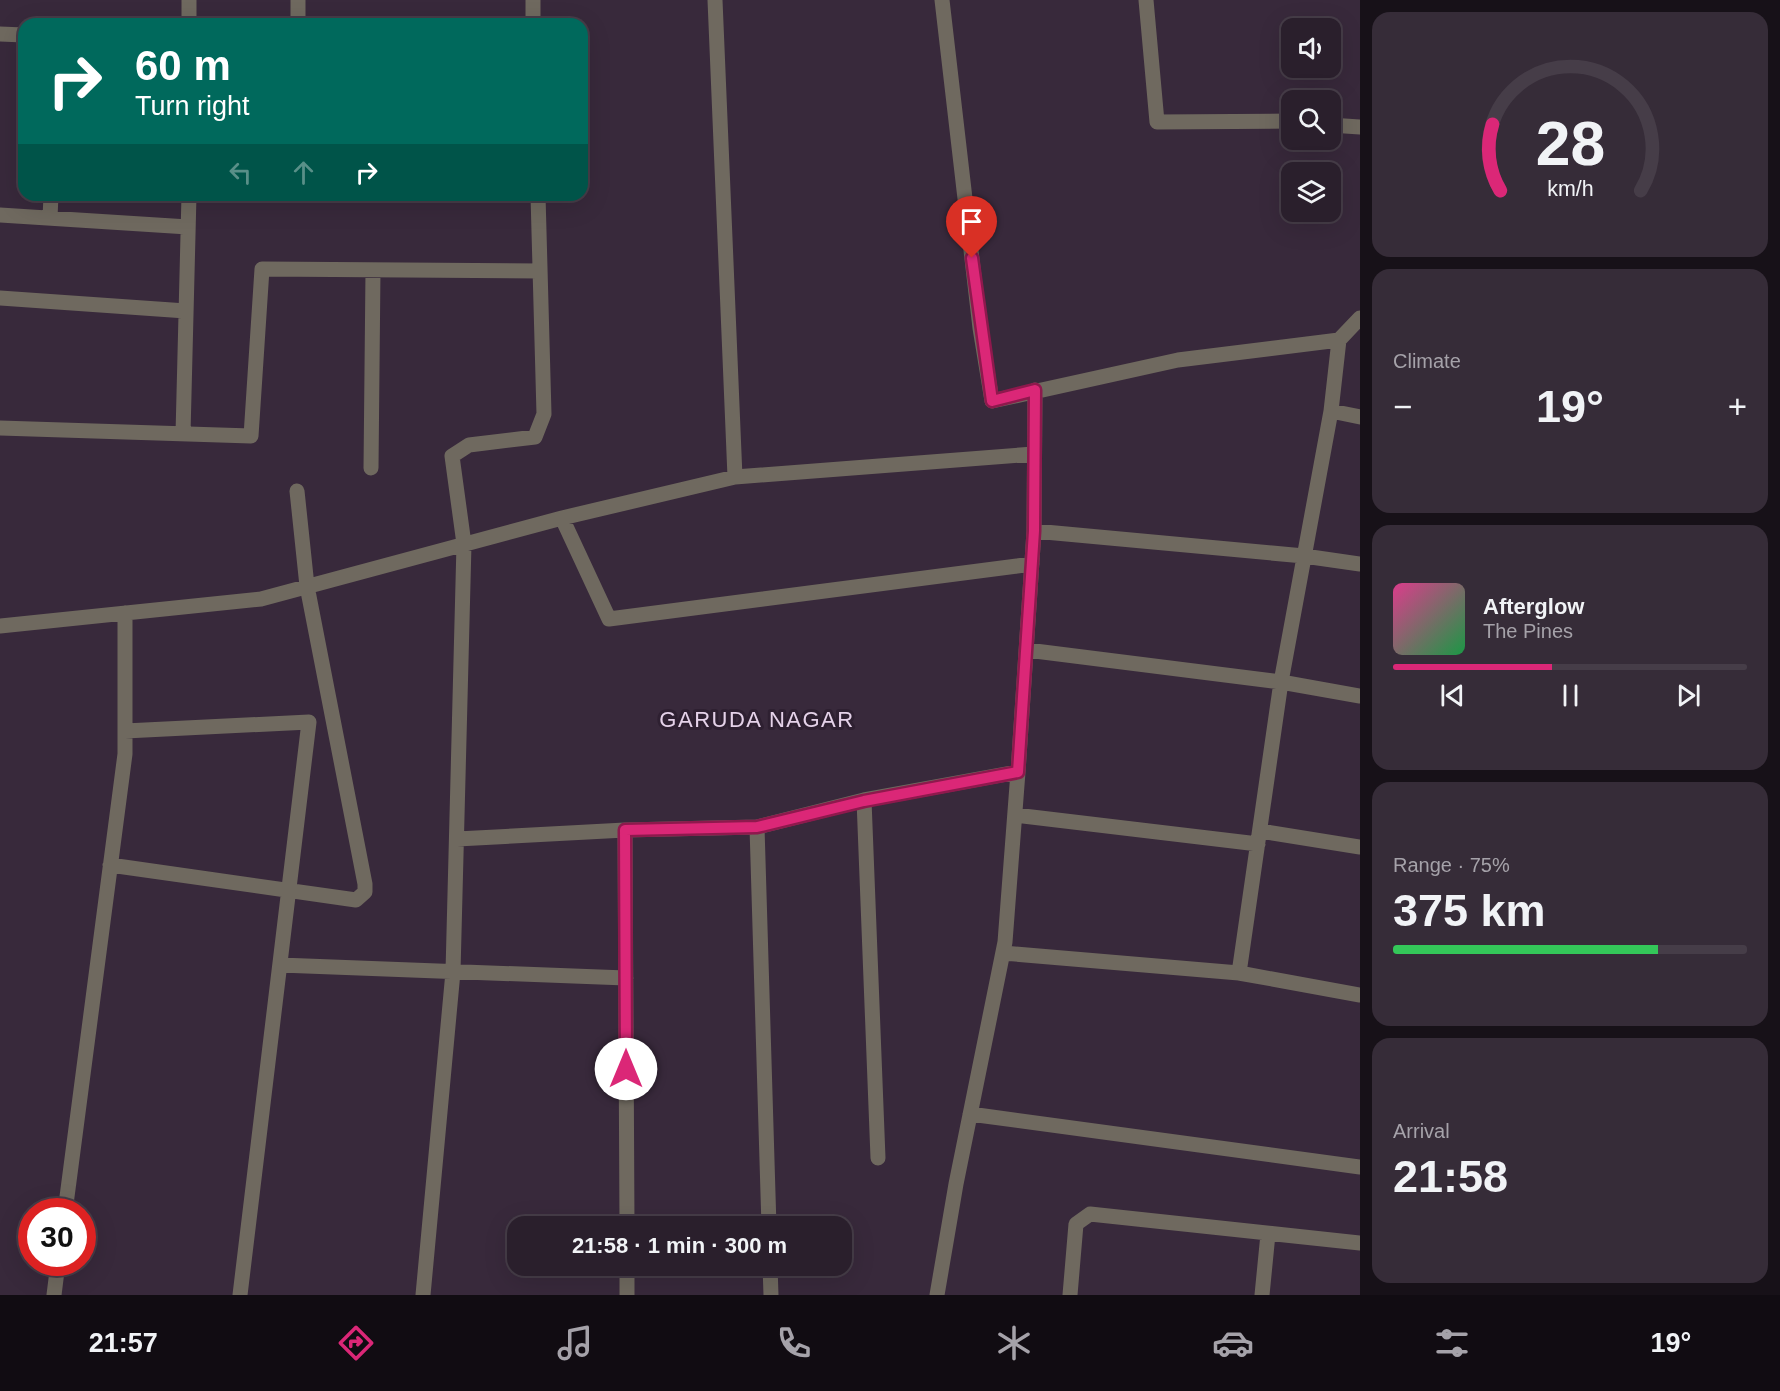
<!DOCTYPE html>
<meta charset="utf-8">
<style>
:root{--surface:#2a1f2c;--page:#362c38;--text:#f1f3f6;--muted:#a5a2a9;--line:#463d48;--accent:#db2777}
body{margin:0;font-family:Arial,sans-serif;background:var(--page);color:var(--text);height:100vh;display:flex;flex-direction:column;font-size:22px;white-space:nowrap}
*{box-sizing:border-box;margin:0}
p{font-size:20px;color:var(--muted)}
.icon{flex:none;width:33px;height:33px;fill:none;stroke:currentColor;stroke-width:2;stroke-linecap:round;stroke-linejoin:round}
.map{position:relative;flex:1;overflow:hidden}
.sheet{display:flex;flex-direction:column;gap:12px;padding:12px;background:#171118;width:420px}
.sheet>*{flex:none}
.hud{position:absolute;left:18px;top:18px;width:570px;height:183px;border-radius:18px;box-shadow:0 6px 24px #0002,0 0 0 2px var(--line);background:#00695c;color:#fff;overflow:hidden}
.fabs{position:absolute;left:1281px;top:18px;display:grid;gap:12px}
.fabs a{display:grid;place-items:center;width:60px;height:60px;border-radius:12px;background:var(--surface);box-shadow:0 6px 24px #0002,0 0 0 2px var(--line);font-size:30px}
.speed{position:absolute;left:18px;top:1198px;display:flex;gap:12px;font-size:30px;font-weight:700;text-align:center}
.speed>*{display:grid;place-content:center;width:78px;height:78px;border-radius:50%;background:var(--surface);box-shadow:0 6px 24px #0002,0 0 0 2px var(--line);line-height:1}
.speed .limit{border:9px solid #d22;background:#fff;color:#111}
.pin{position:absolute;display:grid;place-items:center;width:51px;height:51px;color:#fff;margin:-62px -26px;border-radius:50% 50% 50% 0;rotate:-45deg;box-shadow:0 0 6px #0007}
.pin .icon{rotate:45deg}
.me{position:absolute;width:66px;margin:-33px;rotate:0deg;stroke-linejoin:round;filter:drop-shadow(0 0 4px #0008)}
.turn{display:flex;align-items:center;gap:21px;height:126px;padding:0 18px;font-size:27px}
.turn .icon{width:78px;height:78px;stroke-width:2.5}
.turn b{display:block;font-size:42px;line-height:51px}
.lanes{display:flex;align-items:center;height:57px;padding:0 18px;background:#0003;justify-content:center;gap:30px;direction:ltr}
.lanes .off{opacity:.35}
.big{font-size:45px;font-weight:700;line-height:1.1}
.sheet .card{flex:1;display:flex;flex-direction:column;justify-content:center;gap:9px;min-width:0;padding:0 21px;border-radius:18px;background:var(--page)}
.sheet .dial{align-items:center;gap:0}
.dial svg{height:156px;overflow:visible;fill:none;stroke:var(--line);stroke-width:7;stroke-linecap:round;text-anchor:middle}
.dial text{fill:var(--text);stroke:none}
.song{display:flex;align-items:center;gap:18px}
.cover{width:72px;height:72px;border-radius:9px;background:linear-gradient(135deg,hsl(330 70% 55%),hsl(140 70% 35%))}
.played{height:6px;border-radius:3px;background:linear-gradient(90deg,var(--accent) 45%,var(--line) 45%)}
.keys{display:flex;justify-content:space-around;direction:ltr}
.heat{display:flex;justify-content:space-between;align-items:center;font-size:33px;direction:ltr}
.charge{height:9px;border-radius:4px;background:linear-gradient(90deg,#34c759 75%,var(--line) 0)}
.trip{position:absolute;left:507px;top:1216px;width:345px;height:60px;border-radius:18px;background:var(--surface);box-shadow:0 6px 24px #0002,0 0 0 2px var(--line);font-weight:700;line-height:60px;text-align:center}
.menu{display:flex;height:96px;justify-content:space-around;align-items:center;background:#110c12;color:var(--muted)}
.menu .icon{width:42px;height:42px}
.menu .selected{color:var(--accent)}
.menu b{font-size:27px;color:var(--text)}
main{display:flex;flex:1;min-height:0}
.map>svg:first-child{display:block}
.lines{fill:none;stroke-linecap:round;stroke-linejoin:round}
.minor{stroke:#6f695f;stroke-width:15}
.route-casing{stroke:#8e194d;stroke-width:15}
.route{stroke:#db2777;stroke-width:10}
.labels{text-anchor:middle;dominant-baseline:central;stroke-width:6;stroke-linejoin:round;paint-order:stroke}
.quarter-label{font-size:22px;letter-spacing:1.5px;fill:#e5d2e9;stroke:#2e2031}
</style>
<main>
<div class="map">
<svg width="1360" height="1295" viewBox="0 0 1360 1295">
<rect width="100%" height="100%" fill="#38293b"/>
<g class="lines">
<path class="minor" d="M189,0v24
M298,0v24
M533,0v24
M715,0l20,477 299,-23
M942,0l38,328 12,73 186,-41 161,-20
M1146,0l11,122 135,-1
M0,34l24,1
M1330,125l30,2
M0,215l188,12
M50,218l1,-23
M0,298l186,13
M1331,411l29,6
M0,428l251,8 11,-167 278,2
M183,434l6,-239
M371,468l2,-198
M562,518l47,101 423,-55
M1034,531l270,25 56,8
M0,626l261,-27 301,-81 173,-41
M1027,650l254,32 79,14
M125,731l184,-9 -69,573
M864,800l14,358
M1015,815l243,29
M757,827l12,400
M625,830l2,397
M1260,831l100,16
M457,839l168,-9 132,-3 107,-27 154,-28 16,-241 1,-141
M110,865l246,35 9,-8v-8l-58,-298 -10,-95
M1003,953l236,20 121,22
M280,965l346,13
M1239,973l42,-291 50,-271 8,-71 21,-22
M970,1114l390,53
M65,1212l60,-458v-141
M627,1266v29
M770,1266l1,29
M54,1295l4,-32
M423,1295l30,-323 11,-428 -12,-88 17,-11 66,-8 9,-23 -6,-219
M937,1295l19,-111 49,-242 13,-170
M1070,1295l6,-71 14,-10 270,29
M1262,1295l6,-61"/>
</g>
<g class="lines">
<defs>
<path id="route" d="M626,1069l-1,-239 132,-3 107,-26 154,-29 16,-241 1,-141 -43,11 -20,-143"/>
</defs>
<use href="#route" class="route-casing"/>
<use href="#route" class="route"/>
</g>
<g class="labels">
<g class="quarter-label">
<text x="757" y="719">GARUDA NAGAR</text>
</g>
</g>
</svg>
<div class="fabs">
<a><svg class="icon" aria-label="sound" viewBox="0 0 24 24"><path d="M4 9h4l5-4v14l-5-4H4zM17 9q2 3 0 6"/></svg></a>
<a><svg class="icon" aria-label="search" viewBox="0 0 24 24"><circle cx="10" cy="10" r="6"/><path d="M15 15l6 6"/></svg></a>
<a><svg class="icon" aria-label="layers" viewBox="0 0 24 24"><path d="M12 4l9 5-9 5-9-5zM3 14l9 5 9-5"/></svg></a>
</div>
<div class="speed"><div class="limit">30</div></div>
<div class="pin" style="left:972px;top:258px;background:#d93025"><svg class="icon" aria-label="arrive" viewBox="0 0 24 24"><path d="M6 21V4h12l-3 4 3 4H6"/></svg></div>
<svg class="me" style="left:626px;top:1069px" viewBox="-20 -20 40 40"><circle r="19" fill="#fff"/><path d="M0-13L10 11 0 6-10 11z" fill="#db2777"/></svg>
<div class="trip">21:58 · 1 min · 300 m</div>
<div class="hud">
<div class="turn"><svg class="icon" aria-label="right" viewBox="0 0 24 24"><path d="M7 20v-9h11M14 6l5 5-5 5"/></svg><div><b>60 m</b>Turn right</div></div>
<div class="lanes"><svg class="icon off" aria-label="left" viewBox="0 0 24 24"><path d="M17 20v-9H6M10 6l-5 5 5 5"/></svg><svg class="icon off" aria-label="ahead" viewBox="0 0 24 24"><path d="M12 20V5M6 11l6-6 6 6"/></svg><svg class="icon" aria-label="right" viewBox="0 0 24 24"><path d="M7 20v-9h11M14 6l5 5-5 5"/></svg></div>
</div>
</div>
<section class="sheet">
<div class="card dial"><svg viewBox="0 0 100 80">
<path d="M14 69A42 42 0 1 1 86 69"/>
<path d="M14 69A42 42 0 0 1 10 35" stroke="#db2777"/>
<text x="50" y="56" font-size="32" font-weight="700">28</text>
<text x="50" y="72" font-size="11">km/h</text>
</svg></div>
<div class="card"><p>Climate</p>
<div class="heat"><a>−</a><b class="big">19°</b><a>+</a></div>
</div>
<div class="card">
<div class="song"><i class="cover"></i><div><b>Afterglow</b><p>The Pines</p></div></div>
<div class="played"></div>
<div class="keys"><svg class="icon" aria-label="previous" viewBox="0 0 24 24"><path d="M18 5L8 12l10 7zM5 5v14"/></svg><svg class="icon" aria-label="pause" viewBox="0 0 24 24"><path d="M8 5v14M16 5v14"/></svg><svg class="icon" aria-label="next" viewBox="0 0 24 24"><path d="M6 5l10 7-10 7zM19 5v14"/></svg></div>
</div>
<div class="card"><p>Range · 75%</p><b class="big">375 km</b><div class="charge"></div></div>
<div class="card"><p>Arrival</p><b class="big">21:58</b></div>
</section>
</main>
<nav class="menu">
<b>21:57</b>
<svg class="icon selected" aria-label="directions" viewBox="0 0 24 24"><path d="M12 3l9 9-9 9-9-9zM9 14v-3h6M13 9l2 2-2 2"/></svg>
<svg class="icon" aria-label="music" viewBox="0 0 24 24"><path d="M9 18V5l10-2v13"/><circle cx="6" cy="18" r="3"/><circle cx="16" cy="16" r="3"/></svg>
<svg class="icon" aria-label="phone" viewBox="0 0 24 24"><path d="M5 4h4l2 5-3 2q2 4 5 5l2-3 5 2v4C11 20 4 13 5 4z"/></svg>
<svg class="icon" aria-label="climate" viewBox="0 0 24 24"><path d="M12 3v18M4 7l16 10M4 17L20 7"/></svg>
<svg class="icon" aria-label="car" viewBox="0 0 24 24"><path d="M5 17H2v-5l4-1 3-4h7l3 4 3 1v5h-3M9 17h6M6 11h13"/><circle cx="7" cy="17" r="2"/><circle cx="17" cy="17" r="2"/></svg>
<svg class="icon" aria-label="filters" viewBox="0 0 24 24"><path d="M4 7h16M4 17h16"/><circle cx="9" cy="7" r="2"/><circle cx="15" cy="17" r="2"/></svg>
<b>19°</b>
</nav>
